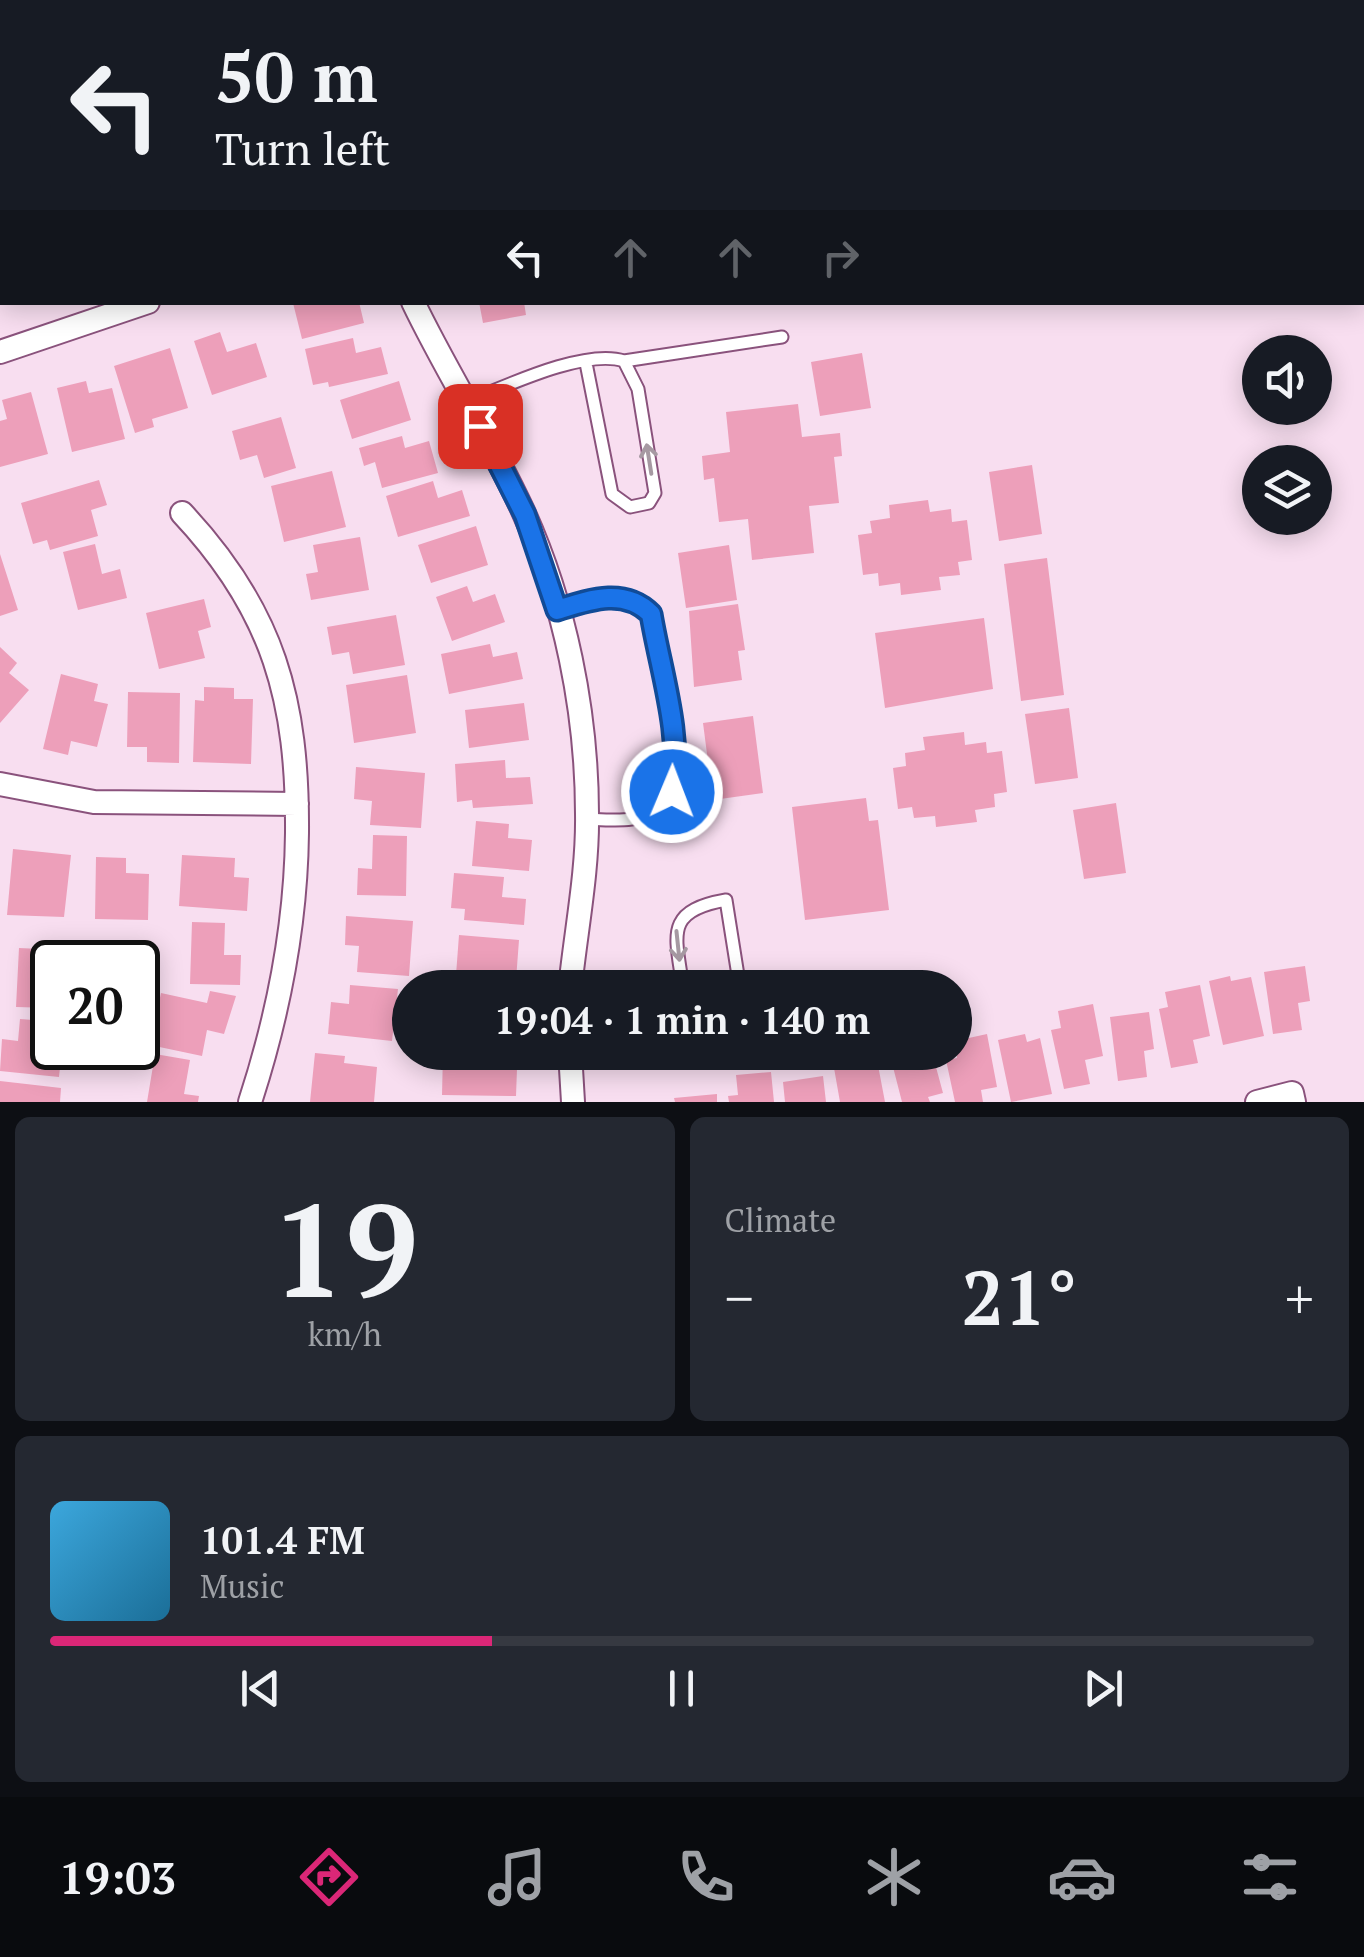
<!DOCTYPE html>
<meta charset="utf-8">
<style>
:root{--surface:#171b24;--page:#242831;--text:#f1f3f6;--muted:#9ea1a6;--line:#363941;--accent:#db2777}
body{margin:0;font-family:"PT Serif",serif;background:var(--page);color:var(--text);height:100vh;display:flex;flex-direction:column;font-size:38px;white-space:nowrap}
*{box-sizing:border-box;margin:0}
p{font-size:32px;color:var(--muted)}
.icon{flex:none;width:55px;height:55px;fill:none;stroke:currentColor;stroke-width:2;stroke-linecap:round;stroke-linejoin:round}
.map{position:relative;height:1102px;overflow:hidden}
.details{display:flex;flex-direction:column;gap:15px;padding:15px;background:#0d0f14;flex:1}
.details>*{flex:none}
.guide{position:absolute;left:0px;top:0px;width:1365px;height:305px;box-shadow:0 5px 25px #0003;background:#171b24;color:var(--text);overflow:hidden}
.fabs{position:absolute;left:1242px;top:335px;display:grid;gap:20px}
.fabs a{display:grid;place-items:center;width:90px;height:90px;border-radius:50%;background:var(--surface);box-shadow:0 5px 25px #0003;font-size:50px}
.speed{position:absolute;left:30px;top:940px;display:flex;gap:20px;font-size:50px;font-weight:700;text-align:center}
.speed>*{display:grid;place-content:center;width:130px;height:130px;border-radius:50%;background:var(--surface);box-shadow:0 5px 25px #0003;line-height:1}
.speed .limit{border:5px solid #111;border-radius:15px;background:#fff;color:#111}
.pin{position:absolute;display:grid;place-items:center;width:85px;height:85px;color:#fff;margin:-42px;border-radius:20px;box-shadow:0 5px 15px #0006}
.me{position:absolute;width:110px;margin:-55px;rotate:1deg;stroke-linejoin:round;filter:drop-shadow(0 0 8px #0008)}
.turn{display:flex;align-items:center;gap:35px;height:210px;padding:0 50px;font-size:45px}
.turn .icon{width:130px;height:130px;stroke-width:2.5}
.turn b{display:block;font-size:70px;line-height:85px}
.lanes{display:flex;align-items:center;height:95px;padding:0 50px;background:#0003;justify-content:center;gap:50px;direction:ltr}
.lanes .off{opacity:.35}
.big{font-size:75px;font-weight:600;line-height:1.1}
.details .tile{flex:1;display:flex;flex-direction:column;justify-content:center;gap:15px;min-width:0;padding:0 35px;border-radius:15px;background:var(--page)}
.details .dial{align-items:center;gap:0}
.dial b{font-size:130px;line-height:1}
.song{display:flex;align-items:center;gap:30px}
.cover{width:120px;height:120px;border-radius:15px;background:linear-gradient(135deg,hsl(200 70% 55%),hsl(200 70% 35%))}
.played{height:10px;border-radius:5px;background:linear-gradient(90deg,var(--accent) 35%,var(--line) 35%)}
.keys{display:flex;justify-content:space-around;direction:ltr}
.heat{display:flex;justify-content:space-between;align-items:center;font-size:55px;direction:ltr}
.details .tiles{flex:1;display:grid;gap:15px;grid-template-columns:1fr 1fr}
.tile:last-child{grid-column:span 2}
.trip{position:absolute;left:392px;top:970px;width:580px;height:100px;border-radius:50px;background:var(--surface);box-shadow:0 5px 25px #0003;font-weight:600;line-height:100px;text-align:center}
.menu{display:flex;height:160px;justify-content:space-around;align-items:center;background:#090b0e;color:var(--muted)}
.menu .icon{width:70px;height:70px}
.menu .on{color:var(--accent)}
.menu b{font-size:45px;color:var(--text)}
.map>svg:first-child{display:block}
.building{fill:#ed9fba}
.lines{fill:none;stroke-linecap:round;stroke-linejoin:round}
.service-casing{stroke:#8a527c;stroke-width:15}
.minor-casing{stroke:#8a527c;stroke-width:26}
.service{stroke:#fff;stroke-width:11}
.minor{stroke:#fff;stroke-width:22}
.oneway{stroke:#a699a2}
.route-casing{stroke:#114b97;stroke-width:25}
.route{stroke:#1a73e8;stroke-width:18}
</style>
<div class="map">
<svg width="1364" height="1102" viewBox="0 0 1364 1102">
<rect width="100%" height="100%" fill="#f8def0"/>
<path class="building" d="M359,302l5,21 -62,16 -9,-36z
M479,302h45l2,13 -43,8z
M220,332l7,20 29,-9 11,34 -55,18 -18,-54z
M353,338l3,15 25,-6 7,27 -59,13 -1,-5 -15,3 -8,-36z
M170,348l18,60 -36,11 2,8 -19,6 -21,-67z
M862,353l9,55 -51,8 -9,-54z
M86,381l3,12 23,-5 13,51 -53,13 -15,-64z
M399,381l12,39 -59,19 -12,-39z
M31,392l17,62 -48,13v-46l7,-2 -5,-19z
M798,404l4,33 38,-4 2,23 -8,1 5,46 -30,3 5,47 -62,7 -4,-41 -29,3 -5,-44 -10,2 -2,-24 28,-4 -4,-40z
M281,417l15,51 -32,10 -7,-23 -17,5 -8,-29z
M402,436l3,12 24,-7 9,32 -56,15 -7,-26 -11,4 -5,-18z
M1032,465l10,69 -43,7 -10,-69z
M332,471l14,56 -62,15 -13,-56z
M99,480l8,25 -16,5 7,26 -48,14 -3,-10 -14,4 -12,-41z
M433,481l5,17 24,-8 8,26 -72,21 -12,-41z
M928,500l2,12 21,-3 1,13 15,-2 5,40 -14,2 2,13 -21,2 2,13 -40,5 -1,-12 -21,3 -1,-13 -15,2 -5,-40 14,-2 -2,-12 20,-3 -1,-13z
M476,526l12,39 -57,18 -13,-38z
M360,537l9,53 -58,10 -5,-26 12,-2 -5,-27z
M95,544l7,30 18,-5 7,29 -49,12 -15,-58z
M729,545l8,55 -51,8 -8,-55z
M0,554l18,56 -18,6z
M1047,558l17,137 -43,6 -17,-137z
M467,586l6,16 22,-8 10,28 -53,19 -16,-44z
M204,599l7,28 -13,4 7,27 -46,11 -13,-56z
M738,604l7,46 -7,1 4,29 -48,7 -5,-76z
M396,615l9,50 -52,9 -4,-22 -17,3 -5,-28z
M984,618l9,71 -108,19 -10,-75z
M490,644l3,13 24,-5 6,27 -74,15 -8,-40z
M0,647l17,16 -8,10 20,17 -29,33z
M61,674l37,10 -4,17 14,3 -11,43 -26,-6 -3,14 -25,-6z
M407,675l9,58 -62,10 -8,-58z
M204,687l30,1v11h19l-2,65 -58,-2 2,-62 9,1z
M128,692l52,1 -1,70 -32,-1v-15h-20z
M524,703l5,37 -60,8 -4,-38z
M1069,708l9,70 -43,6 -10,-70z
M753,716l10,77 -50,7 -10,-77z
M964,732l1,13 21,-3 1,11 15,-2 5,41 -13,2 1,13 -20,3 2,12 -41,5 -1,-11 -21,2 -2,-11 -14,2 -5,-41 13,-2 -1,-13 20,-3 -2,-13z
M505,760l1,18 24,-1 3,27 -60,4 -1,-8 -15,2 -2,-38z
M356,767l69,6 -4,55 -51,-3 2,-24 -18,-2z
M866,798l3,23 9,-1 11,90 -84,10 -13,-113z
M1116,803l10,70 -42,6 -11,-69z
M476,821l33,3 -1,14 24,2 -3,31 -57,-5z
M373,835l34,1 -1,60 -49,-1 1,-27 14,1z
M13,849l58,6 -7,62 -57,-2z
M182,855l53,3 -1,19 15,1 -2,33 -68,-5z
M96,857l30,1v15l23,1 -1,46 -53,-1z
M454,873l50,4 -2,20 24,2 -2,26 -60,-5 1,-11 -14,-1z
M346,916l67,5 -4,55 -52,-4 2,-26 -14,-1z
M192,922l33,1 -1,32h17l-1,30 -50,-1z
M459,935l60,5 -3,40 -60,-5z
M19,948l64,3v11h-31v46l-36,-1z
M1305,966l5,35 -12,2 4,27 -29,4 -9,-62z
M1230,976l1,5 20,-4 13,59 -41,9 -14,-64z
M350,985l48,4 -6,52 -64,-7 3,-32 18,2z
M1200,985l10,51 -17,4 5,23 -27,5 -12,-59 9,-2 -3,-15z
M210,991l26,5 -12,38 -17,-4 -5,26 -52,-11 11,-52 46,10z
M1093,1004l10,52 -18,4 5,24 -26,5 -13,-59 10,-2 -3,-17z
M34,1010l18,2v36h10l-3,29 -59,-6 2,-32 16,2 2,-22 13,1z
M1149,1012l5,37 -10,2 3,26 -29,4 -8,-64z
M987,1034l10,53 -16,3 2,12h-28l-9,-42 11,-2 -2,-17z
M1025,1034l2,8 13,-4 12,56 -41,8 -13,-62z
M443,1052h50l-1,17h25l-1,27 -74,-1z
M315,1053l30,3 -1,7 33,4 -3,35h-64z
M155,1054l35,6 -6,34 15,2 -1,6h-51z
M933,1056l10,37 -15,4 2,5h-28l-9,-35z
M877,1060l8,42h-45l-6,-34z
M771,1072l3,30h-45l-1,-6 10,-1 -2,-20z
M823,1076l3,26h-41l-2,-20z
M0,1081l61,7 -1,14h-60z
M717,1094v8h-42l-1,-4z"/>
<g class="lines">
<defs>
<path id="service" d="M624,361l158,-24
M466,402c38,-15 119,-54 158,-41l14,28 17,104 -6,10 -19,4 -18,-13 -26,-131
M558,609c32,-9 66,-22 93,5 6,37 40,166 12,192 -19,18 -51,14 -76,13
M683,988c-7,-52 -20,-77 43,-88l14,88"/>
<path id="minor" d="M341,0v2
M622,2v-2
M1280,2l1,-2
M0,34l2,6
M413,302c34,71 77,137 110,209 42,92 64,201 64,303 1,57 -11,116 -17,174
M0,352l148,-50
M182,513c92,98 116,188 115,320 -1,93 -18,180 -47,269
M0,784l94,18 203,2
M570,1052l3,50
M1257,1102l35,-9 2,9"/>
</defs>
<use href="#service" class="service-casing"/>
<use href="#minor" class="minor-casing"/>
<use href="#service" class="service"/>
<use href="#minor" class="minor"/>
</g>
<defs><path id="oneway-shaft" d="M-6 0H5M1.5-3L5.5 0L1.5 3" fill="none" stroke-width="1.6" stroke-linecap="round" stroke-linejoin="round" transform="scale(2.5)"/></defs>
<g class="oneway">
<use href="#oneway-shaft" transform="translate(649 459) rotate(-99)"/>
<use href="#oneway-shaft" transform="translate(678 946) rotate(84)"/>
</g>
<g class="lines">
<defs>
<path id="route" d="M480,426l45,89 32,95c32,-10 67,-23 94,4 9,55 32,122 21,178"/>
</defs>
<use href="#route" class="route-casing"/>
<use href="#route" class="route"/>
</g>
</svg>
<div class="fabs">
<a><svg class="icon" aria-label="sound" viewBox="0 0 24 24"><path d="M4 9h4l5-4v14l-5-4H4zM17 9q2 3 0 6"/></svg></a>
<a><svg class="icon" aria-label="layers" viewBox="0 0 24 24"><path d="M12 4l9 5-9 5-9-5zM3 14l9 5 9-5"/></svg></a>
</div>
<div class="speed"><div class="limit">20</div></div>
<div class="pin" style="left:480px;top:426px;background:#d93025"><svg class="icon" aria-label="arrive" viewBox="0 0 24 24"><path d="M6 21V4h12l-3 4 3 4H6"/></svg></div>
<svg class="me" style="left:672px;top:792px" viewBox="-20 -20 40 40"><circle r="17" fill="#1a73e8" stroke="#fff" stroke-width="3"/><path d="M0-11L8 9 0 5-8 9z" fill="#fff"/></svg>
<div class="trip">19:04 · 1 min · 140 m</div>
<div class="guide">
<div class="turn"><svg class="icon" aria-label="left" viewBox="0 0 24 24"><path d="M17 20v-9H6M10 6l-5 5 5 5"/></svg><div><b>50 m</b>Turn left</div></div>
<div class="lanes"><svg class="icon" aria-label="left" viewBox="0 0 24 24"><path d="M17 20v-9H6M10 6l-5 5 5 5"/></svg><svg class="icon off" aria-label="ahead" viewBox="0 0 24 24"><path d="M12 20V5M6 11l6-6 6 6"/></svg><svg class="icon off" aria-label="ahead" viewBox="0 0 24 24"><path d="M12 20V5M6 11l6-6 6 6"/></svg><svg class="icon off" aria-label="right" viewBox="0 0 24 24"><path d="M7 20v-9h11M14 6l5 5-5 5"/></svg></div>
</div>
</div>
<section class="details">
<div class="tiles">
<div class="tile dial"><b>19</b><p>km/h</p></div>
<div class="tile"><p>Climate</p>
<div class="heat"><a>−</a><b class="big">21°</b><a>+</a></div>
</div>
<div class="tile">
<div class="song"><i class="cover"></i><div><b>101.4 FM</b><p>Music</p></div></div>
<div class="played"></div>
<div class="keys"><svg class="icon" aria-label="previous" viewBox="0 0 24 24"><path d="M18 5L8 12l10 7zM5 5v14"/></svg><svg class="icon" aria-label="pause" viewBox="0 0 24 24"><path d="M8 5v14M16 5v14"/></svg><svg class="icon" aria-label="next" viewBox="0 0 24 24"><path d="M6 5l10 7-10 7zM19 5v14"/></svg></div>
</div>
</div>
</section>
<nav class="menu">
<b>19:03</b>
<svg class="icon on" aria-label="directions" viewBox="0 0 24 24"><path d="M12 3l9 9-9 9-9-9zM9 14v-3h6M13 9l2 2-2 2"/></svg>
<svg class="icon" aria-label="music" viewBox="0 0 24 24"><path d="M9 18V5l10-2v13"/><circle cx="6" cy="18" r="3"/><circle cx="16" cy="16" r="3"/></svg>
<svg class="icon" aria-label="phone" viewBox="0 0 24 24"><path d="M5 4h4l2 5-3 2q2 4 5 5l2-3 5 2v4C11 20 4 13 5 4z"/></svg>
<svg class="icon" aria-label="climate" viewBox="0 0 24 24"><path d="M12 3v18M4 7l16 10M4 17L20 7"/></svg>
<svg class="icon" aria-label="car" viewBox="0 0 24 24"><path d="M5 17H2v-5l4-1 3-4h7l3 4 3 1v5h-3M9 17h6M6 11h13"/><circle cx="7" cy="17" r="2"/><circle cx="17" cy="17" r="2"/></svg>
<svg class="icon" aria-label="filters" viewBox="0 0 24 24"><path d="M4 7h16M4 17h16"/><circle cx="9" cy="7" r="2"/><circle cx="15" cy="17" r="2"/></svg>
</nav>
